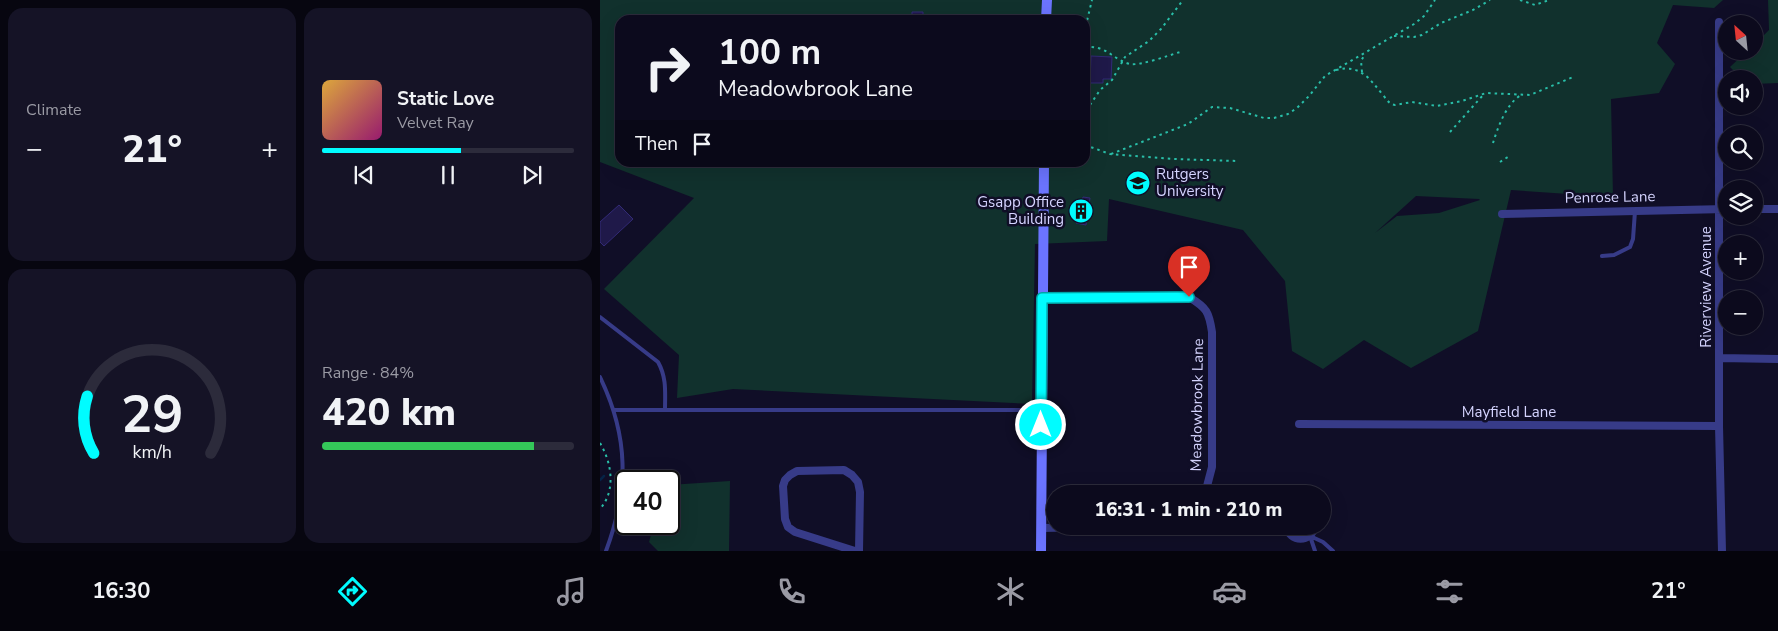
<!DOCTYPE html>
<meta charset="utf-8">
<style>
:root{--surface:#0c0a1d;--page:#151326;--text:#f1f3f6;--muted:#9a9aa4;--line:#2c2b3b;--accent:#00fcff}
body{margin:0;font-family:"Nunito Sans",sans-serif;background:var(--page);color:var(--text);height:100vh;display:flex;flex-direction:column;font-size:19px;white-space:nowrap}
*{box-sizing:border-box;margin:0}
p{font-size:16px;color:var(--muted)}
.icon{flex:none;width:28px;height:28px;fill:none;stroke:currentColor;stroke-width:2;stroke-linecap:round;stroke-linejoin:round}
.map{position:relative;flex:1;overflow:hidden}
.sheet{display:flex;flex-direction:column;gap:8px;padding:8px;background:#070610;width:600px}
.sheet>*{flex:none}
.top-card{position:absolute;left:15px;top:15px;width:475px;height:152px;border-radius:15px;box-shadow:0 5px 20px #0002,0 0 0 1px var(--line);background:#0c0a1d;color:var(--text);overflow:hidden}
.needle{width:32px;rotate:333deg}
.tools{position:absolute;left:1118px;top:15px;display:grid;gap:10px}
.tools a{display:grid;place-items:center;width:45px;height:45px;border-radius:50%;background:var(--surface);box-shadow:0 5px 20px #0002,0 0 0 1px var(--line);font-size:25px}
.speed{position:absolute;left:15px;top:470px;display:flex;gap:10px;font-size:25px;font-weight:700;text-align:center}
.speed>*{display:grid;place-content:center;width:65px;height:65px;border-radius:50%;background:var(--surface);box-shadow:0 5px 20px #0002,0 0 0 1px var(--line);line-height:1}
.speed .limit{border:2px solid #111;border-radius:8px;background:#fff;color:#111}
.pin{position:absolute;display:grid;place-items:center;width:42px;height:42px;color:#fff;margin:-51px -21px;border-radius:50% 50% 50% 0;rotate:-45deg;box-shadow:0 0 5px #0007}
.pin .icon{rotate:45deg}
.me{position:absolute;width:55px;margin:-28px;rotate:0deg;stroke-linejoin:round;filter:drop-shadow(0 0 4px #0008)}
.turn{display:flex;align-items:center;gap:18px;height:105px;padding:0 20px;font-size:22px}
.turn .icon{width:65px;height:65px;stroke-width:2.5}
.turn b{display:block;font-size:35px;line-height:42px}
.then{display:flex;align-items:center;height:48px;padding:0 20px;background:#0003;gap:10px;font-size:19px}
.big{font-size:38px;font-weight:800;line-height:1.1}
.sheet .card{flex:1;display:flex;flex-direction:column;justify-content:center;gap:8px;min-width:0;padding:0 18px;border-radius:15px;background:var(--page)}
.sheet .dial{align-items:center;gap:0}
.dial svg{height:130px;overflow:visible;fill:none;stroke:var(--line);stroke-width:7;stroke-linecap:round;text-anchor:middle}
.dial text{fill:var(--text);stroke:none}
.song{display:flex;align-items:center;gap:15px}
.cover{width:60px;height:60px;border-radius:8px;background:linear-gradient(135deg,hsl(40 70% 55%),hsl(320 70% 35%))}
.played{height:5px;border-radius:2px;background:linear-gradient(90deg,var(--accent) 55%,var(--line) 55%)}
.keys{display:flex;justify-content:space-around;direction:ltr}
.heat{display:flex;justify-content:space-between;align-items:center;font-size:28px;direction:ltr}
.charge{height:8px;border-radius:4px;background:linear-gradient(90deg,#34c759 84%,var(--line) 0)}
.sheet .tiles{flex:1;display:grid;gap:8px;grid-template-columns:repeat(2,1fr)}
.trip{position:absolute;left:446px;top:485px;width:285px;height:50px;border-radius:25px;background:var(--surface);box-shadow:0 5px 20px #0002,0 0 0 1px var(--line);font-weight:800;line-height:50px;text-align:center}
.menu{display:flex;height:80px;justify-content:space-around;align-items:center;background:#05040c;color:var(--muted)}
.menu .icon{width:35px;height:35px}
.menu .active{color:var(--accent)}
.menu b{font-size:22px;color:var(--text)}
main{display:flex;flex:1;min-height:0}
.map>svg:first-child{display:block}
.green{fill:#11312d;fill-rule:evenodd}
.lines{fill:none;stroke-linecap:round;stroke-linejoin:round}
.stream{stroke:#072447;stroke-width:2.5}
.building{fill:#1f1949;stroke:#322a76}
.path{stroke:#29bea8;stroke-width:2;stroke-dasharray:2.5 4;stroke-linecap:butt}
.lane{stroke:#373b88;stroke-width:4}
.street{stroke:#373b88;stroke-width:8}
.secondary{stroke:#6b74ff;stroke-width:10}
.route-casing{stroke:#00a4a6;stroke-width:12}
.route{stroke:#00fcff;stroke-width:9}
.labels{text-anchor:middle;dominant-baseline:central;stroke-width:5;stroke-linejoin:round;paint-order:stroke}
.poi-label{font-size:15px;fill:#d5d4ff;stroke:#100e27;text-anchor:start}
.street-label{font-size:15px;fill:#d5d4ff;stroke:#100e27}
</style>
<main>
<section class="sheet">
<div class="tiles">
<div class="card"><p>Climate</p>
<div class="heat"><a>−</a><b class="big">21°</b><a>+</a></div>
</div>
<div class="card">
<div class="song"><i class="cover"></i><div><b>Static Love</b><p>Velvet Ray</p></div></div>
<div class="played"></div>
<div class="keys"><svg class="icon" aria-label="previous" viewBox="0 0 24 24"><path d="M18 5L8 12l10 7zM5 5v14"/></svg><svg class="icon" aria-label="pause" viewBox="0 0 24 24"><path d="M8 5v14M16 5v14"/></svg><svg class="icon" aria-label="next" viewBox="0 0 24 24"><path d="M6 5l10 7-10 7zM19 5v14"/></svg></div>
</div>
<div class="card dial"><svg viewBox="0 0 100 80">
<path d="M14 69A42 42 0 1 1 86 69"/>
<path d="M14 69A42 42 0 0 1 10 34" stroke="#00fcff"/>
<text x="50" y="56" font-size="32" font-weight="700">29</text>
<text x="50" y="72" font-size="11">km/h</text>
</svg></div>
<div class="card"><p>Range · 84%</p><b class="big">420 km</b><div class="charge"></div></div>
</div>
</section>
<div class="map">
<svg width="1178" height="551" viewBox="0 0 1178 551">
<rect width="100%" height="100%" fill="#100e27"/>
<path class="green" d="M0,0h1123l-9,8 -41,-3 -16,38 18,21 -16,29 -48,6 2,98 -102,-7 -33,141 -67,37 -47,-28 -41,29 -31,-18 -7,-70 -42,-51 -134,-31 -2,42 -72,3 -3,160 -299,-15 -56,9 2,-43 -75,-66 90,-91 -94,-36zM20,20h465v142h-465zM816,196l63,3 1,1 -41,13 -42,3 -22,17z
M1168,0h10v83l-24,1v-5h-12l-12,-12 17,-16h7v-6l15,-15z
M130,481l-1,70h-71l-9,-9 5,-18h15v-39z"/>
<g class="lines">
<path class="stream" d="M0,480l4,-4"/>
</g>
<path class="building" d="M312,12h11v8h-11z
M491,56l21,1 -1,22h-8v4h-13z
M483,197l7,1 -4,27 -10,-2 1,-8 -3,-1 2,-14 6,1z
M19,205l14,14 -29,27 -4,-4v-20z"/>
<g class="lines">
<path class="path" d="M920,0l15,5 14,-5
M794,36l20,1 8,-2 19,-12 32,-13 17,-10
M485,47c22,-2 28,13 45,17 10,2 40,-9 50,-12
M485,59l1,-34 6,-25
M485,62l5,43 -5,13
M736,70c24,-6 33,8 47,25 4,5 6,9 12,10l17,-3 25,4 25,-5 24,-8 44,2 43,-18
M762,72l-1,-11 4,-7
M490,105l10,-15 12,-10 13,-23 24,-16 12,-12 22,-29
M850,132l34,-38
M893,143c5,-16 13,-39 28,-48
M485,145l25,9 63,5 65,2
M511,154l77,-30 24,-17 18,1 34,10h10l14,-4 9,-6 12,-12 16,-20 89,-52 10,-8 11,-16
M900,162l11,-7
M0,443c12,20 16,48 0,66"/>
<path class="lane" d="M1002,256l12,-1 16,-8 3,-8 2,-28
M0,317l58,45c9,16 7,31 7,48
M0,377c29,60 29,112 6,174
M14,410h427
M710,536l13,6 10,9
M710,536l5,15"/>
<path class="street" d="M1119,22v404l3,125
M1154,209h24
M902,214l224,-5
M442,298l147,-1c18,11 20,15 23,35v135l-6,23
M1120,358l58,1
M699,424l420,2
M686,526c4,17 25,17 29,0
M441,528l123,-2
M255,551l-60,-19 -7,-5 -3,-8 -2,-33 2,-6 5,-5 7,-4 47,-1 8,5 6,7 2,10 -1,59"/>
<path class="secondary" d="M446,20l1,-20
M441,551l3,-389"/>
</g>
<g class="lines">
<defs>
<path id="route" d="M441,425l1,-127 147,-1"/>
</defs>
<use href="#route" class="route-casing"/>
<use href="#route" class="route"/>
</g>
<defs>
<symbol id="university-disc" viewBox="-11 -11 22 22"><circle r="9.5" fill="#00fcff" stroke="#100e27"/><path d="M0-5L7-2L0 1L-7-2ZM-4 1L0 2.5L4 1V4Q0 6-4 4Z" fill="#111"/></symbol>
<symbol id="building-disc" viewBox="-11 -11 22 22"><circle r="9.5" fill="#00fcff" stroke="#100e27"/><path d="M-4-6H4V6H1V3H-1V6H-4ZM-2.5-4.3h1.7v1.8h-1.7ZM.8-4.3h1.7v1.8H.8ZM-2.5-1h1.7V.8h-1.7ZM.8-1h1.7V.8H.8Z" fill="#111"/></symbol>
</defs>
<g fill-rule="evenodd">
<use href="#university-disc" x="524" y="169" width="28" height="28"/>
<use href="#building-disc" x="467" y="197" width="28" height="28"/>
</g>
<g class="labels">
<g class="poi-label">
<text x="556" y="174">Rutgers<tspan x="556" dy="17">University</tspan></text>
<text x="464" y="202" text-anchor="end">Gsapp Office<tspan x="464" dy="17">Building</tspan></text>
</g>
<g class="street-label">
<text transform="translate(1010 197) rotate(-1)">Penrose Lane</text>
<text transform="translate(1106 287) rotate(-90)">Riverview Avenue</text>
<text transform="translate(597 405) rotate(-89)">Meadowbrook Lane</text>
<text x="909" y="412">Mayfield Lane</text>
</g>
</g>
</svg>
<div class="tools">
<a><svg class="needle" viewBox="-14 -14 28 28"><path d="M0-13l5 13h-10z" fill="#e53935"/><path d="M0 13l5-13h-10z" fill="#9a9aa4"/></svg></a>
<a><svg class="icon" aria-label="sound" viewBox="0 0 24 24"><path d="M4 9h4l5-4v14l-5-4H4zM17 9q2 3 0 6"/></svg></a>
<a><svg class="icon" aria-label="search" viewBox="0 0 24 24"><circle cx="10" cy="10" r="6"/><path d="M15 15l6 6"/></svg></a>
<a><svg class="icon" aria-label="layers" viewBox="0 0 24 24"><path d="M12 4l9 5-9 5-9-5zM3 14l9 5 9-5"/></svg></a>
<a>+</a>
<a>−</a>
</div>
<div class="speed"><div class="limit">40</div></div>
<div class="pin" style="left:589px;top:297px;background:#d93025"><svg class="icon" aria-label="arrive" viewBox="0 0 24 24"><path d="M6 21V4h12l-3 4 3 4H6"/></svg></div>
<svg class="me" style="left:441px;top:425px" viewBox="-20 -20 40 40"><circle r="17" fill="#00fcff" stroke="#fff" stroke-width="3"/><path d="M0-11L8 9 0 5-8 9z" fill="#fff"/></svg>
<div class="trip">16:31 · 1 min · 210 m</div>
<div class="top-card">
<div class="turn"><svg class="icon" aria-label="right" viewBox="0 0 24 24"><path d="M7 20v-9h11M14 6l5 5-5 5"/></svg><div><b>100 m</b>Meadowbrook Lane</div></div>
<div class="then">Then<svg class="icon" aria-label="arrive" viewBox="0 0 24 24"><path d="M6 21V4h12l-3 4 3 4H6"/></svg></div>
</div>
</div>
</main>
<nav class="menu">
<b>16:30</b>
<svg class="icon active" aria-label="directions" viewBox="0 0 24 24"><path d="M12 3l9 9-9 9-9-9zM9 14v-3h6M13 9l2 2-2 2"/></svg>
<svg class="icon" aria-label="music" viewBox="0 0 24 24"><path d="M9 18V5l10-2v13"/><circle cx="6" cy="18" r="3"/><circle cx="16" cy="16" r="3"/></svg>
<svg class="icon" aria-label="phone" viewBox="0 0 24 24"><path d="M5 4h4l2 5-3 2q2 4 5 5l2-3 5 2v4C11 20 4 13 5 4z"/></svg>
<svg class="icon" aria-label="climate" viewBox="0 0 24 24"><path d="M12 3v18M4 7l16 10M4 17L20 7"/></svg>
<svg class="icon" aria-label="car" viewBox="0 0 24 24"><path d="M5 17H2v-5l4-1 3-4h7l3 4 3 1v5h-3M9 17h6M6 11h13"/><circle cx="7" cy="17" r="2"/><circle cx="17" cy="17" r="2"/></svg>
<svg class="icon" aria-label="filters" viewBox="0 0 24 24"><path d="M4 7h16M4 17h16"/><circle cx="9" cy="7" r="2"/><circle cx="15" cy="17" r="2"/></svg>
<b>21°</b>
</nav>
